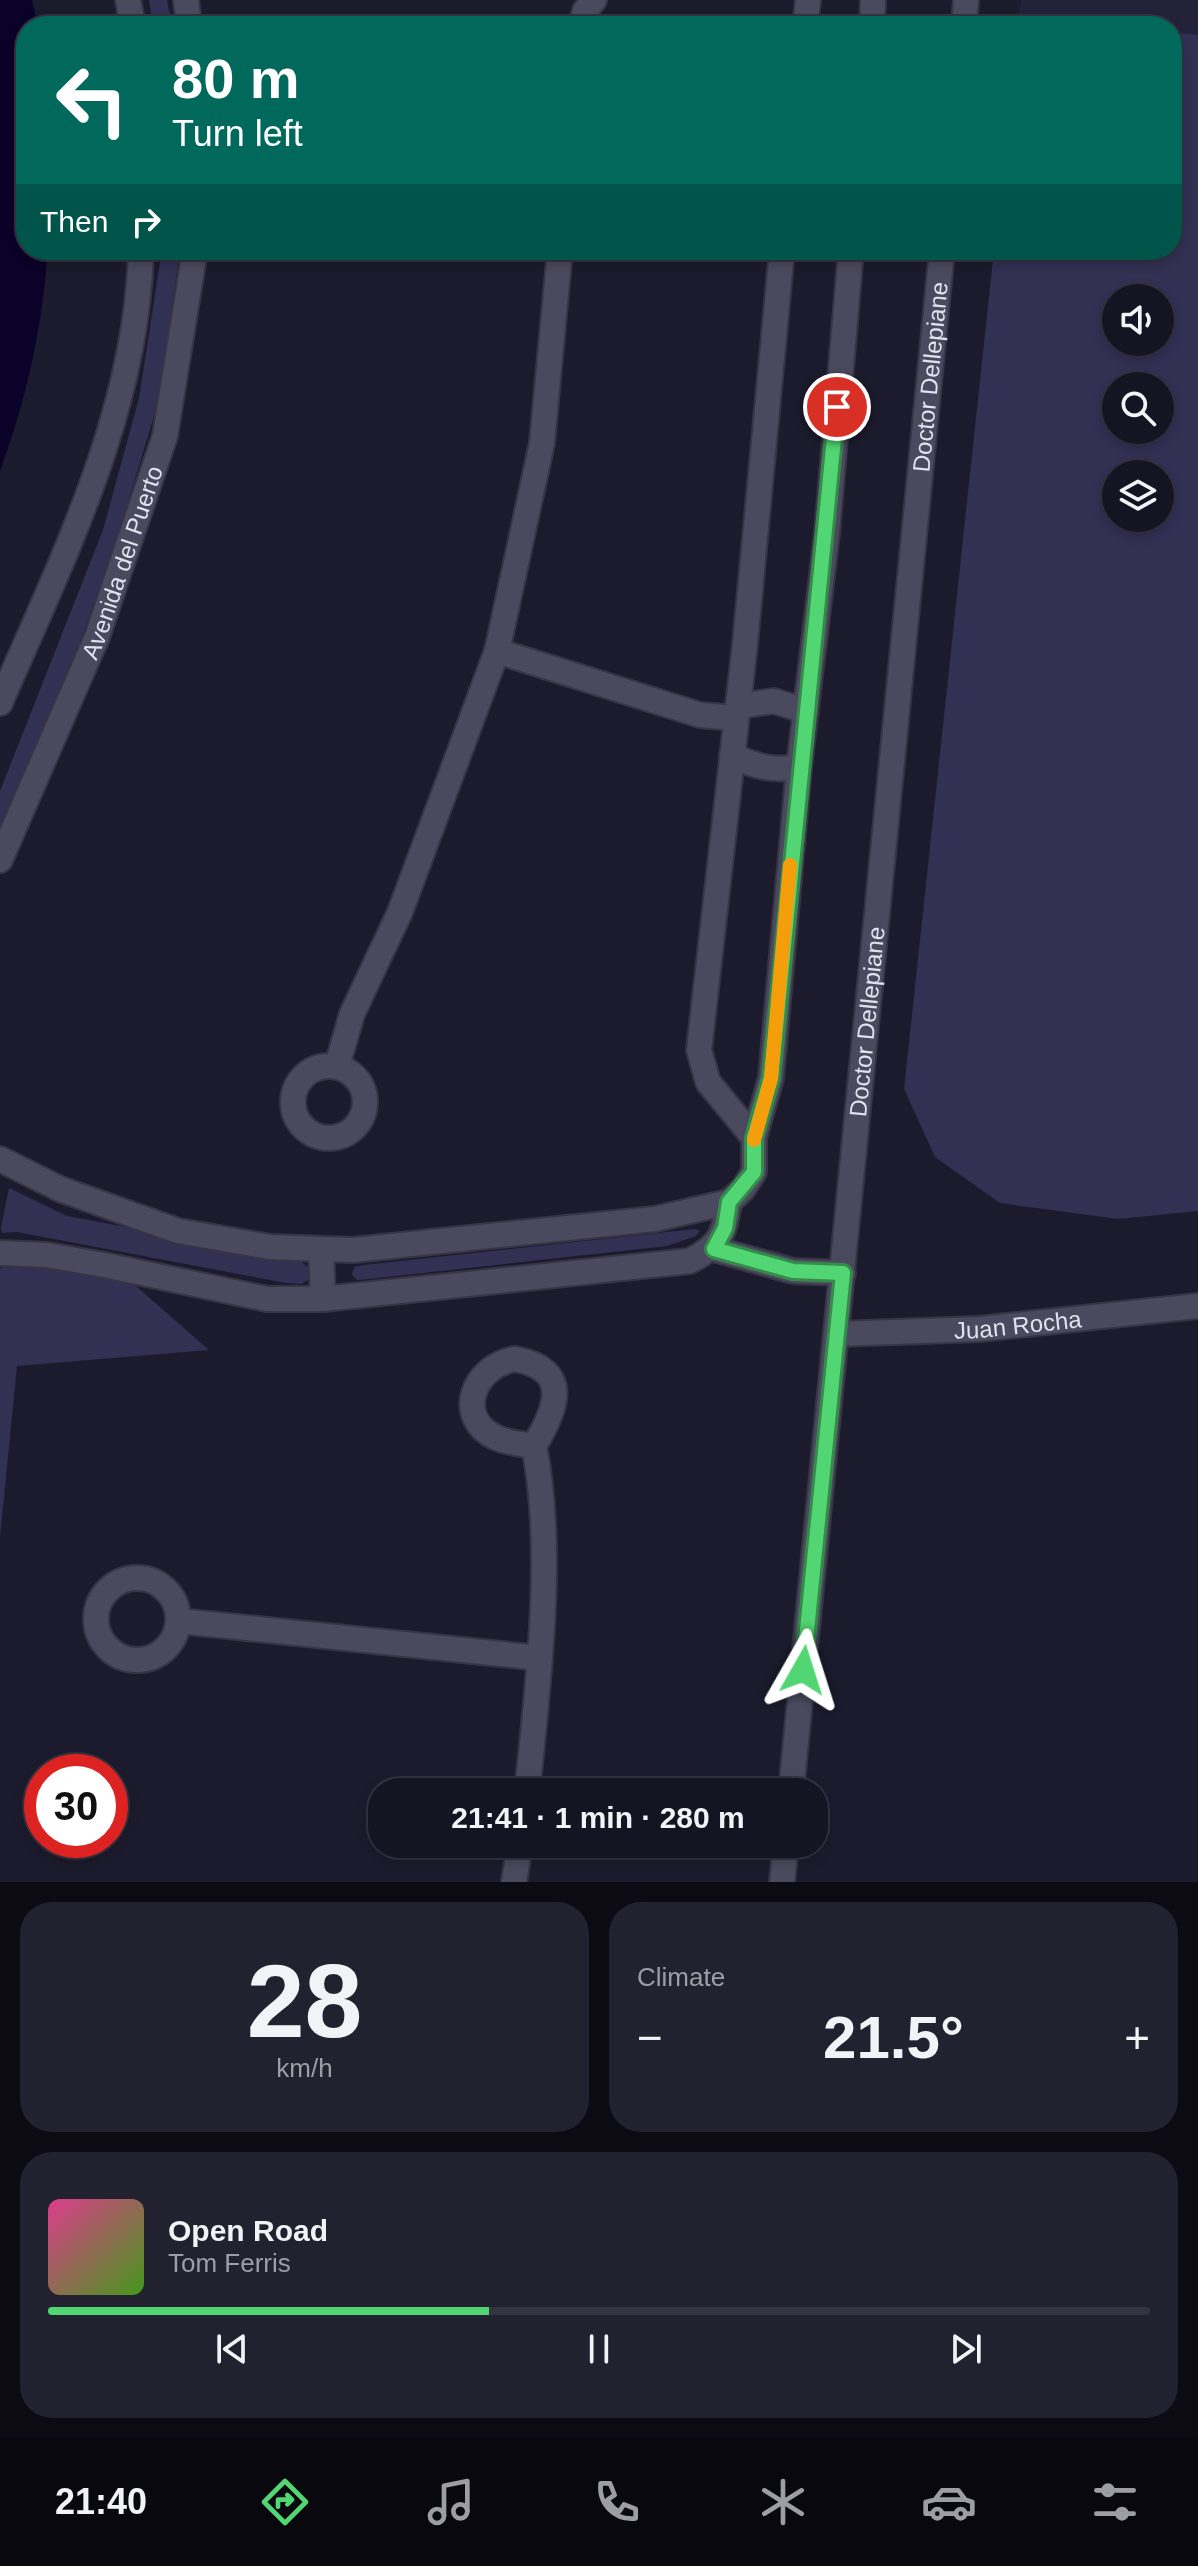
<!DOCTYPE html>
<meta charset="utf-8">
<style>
:root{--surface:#151422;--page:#22212f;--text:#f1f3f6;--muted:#9d9ea5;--line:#343340;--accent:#52d673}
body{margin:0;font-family:Helvetica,sans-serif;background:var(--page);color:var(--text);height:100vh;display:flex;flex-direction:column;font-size:30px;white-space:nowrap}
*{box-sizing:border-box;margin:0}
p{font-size:26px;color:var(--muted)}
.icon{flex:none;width:44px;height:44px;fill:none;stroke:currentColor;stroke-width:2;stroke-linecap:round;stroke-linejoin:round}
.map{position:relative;height:1882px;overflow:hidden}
.panel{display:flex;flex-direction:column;gap:20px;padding:20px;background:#0c0b13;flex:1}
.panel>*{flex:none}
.hud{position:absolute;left:16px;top:16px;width:1166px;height:244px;border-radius:32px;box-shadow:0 4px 12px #0003,0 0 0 2px var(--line);background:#00695c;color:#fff;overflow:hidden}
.buttons{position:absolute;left:1102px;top:284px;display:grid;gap:16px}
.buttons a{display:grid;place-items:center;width:72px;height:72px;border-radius:50%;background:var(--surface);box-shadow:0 4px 12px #0003,0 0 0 2px var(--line);font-size:40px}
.speed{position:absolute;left:24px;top:1754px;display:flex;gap:16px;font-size:40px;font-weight:700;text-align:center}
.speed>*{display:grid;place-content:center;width:104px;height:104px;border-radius:50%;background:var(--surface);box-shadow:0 4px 12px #0003,0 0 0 2px var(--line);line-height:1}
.speed .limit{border:12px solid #d22;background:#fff;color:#111}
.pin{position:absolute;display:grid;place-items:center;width:68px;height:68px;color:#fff;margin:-34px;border:4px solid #fff;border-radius:50%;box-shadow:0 2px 8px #0007}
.me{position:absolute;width:88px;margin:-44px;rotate:6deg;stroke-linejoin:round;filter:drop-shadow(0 0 6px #0008)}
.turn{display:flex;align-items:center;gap:28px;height:168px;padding:0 24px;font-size:36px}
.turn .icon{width:104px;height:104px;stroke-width:2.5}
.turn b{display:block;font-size:56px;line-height:68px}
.then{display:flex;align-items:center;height:76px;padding:0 24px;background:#0003;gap:16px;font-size:30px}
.big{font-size:60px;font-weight:600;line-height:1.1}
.panel .tile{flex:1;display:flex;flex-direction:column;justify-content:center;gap:12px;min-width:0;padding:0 28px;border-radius:32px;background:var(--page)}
.panel .dial{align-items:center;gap:0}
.dial b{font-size:104px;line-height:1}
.song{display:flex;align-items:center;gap:24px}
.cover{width:96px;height:96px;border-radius:12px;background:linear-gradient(135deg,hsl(330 70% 55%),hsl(100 70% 35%))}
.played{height:8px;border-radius:4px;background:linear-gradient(90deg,var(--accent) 40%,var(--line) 40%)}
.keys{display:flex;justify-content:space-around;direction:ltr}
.heat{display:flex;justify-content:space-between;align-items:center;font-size:44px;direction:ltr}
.panel .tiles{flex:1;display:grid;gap:20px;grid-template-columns:1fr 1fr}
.tile:last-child{grid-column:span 2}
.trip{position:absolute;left:368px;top:1778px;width:460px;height:80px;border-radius:32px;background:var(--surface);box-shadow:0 4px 12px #0003,0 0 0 2px var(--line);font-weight:600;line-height:80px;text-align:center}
.menu{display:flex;height:128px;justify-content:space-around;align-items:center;background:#08080e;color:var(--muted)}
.menu .icon{width:56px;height:56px}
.menu .current{color:var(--accent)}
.menu b{font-size:36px;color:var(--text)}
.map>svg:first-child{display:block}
.built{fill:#24223a}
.green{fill:#323053;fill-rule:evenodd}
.water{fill:#0b0229}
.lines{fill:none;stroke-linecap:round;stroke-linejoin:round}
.minor-casing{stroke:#373544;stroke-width:28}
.minor{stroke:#4a495e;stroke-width:24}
.route-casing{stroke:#358b4b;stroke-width:20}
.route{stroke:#52d673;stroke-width:14}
.slow{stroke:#f59e0b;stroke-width:14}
.labels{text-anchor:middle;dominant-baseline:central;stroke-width:8;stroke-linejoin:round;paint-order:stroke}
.street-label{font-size:24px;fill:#e1e1ee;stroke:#07070e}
</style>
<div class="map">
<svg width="1198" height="1882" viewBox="0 0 1198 1882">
<rect width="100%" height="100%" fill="#1c1b2d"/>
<path class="built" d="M1021,0h177v35l-26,-3v-6h-65l-88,-9z"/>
<path class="green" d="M149,0h18l5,26h-19z
M1019,17l88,9h-89z
M1172,32l26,3v1176l-80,8 -118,-16 -65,-46 -31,-68 90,-839h178zM1160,298v44h-44v-44zM1160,386v44h-44v-44zM1160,474v44h-44v-44z
M162,250h18l-22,153 -40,132 -54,152 -64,150v-46l103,-261 36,-132z
M9,1188l58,28 231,43 15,13 -3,7 -9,5 -15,-1 -269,-51 -15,1 -1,-6z
M695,1229l5,2 -4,5 -29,10 -298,33 -12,1 -5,-5 2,-8 10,-2z
M15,1263l48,5 73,18 73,64 -192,16 -17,172v-270z"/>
<path class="water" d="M0,0h32l6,26h-12v224h22c-6,78 -21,148 -48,221z"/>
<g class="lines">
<defs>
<g id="minor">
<path d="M128,0l5,26"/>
<path d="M186,0l3,26"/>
<path d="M581,26l4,-15 9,-11"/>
<path d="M805,26l3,-26"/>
<path d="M872,26l1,-26"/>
<path d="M964,26l2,-26"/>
<path d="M497,651l203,64 36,3"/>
<path d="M0,703c63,-146 137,-291 141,-453"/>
<path d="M738,706l36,-5 32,10"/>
<path d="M732,755c23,12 42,16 67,12"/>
<path id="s1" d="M0,860l97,-223 68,-201 30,-186"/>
<circle cx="329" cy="1102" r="36"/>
<path d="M337,1066l15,-52 48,-102 97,-261 45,-208 18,-193"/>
<path d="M754,1138l-46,-56 -9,-32 46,-406 37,-394"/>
<path d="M0,1159l60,30 118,42 92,16 83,3 302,-31 74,-17 14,-13 11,-17v-34l17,-60 28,-311 28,-234 24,-283"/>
<path d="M321,1249l2,50"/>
<path d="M714,1249l79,22 50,2"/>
<path d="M0,1253l47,2 57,10 163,34h56l367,-38c30,-16 34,-25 39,-59"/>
<path id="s2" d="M836,1334l143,-5 219,-23"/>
<path d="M515,1359c58,11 41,51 19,87 -12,-2 -26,-3 -37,-8 -44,-20 -24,-72 18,-79z"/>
<circle cx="137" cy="1619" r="41"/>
<path d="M179,1621l361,37"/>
<path d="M527,1792c11,-105 28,-243 7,-346"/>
<path id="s3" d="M791,1792l151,-1542"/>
<path d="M514,1882l6,-38"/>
<path d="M782,1882l4,-38"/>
</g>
</defs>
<use href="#minor" class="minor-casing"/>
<use href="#minor" class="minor"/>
</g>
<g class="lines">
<defs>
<path id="route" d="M803,1670l40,-397 -50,-2 -79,-22 11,-21 4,-26 25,-30v-34l17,-60 66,-671"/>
</defs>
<use href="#route" class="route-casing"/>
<use href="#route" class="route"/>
<path class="slow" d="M754,1140l17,-62 19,-213"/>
</g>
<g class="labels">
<g class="street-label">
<text stroke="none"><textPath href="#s3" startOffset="1422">Doctor Dellepiane</textPath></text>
<text stroke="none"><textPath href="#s1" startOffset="322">Avenida del Puerto</textPath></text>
<text stroke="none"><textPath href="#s3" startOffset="774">Doctor Dellepiane</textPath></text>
<text stroke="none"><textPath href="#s2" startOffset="182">Juan Rocha</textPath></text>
</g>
</g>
</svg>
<div class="buttons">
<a><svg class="icon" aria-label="sound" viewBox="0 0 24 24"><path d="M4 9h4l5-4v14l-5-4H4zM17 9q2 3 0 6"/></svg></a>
<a><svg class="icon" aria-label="search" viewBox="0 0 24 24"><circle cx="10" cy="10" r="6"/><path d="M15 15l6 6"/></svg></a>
<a><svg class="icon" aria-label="layers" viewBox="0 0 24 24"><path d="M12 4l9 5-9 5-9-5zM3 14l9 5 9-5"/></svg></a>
</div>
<div class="speed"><div class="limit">30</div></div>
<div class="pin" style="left:837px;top:407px;background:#d93025"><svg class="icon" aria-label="arrive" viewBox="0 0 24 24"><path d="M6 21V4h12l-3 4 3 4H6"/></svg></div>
<svg class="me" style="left:803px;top:1670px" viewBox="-20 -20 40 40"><path d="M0-17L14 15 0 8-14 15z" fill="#52d673" stroke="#fff" stroke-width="4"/></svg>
<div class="trip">21:41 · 1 min · 280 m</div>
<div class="hud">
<div class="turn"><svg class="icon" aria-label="left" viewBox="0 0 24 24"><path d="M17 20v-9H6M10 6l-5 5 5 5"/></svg><div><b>80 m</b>Turn left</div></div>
<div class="then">Then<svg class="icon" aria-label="right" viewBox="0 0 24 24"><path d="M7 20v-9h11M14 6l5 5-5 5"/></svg></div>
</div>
</div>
<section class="panel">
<div class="tiles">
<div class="tile dial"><b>28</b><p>km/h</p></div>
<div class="tile"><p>Climate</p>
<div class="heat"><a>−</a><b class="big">21.5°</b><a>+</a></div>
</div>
<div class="tile">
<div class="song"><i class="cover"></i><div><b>Open Road</b><p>Tom Ferris</p></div></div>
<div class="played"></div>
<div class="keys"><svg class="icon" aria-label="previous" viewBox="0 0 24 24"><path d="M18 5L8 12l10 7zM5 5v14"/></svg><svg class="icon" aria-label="pause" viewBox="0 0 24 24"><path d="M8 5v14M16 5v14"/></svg><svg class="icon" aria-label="next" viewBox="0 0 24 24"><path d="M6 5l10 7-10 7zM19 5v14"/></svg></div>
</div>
</div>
</section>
<nav class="menu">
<b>21:40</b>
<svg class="icon current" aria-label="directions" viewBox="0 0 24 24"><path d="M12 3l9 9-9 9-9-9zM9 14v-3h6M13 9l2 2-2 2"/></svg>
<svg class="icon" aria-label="music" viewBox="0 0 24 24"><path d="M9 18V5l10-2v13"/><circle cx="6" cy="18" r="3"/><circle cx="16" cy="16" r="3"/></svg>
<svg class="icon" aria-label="phone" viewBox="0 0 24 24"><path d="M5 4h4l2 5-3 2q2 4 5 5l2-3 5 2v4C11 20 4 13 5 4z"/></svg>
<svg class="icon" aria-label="climate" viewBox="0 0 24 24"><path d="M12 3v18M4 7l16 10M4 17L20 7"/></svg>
<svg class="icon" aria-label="car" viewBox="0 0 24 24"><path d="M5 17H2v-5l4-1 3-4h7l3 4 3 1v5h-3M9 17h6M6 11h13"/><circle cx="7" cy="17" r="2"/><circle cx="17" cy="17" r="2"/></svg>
<svg class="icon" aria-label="filters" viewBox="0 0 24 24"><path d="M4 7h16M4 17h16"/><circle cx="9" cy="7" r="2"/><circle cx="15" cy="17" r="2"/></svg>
</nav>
